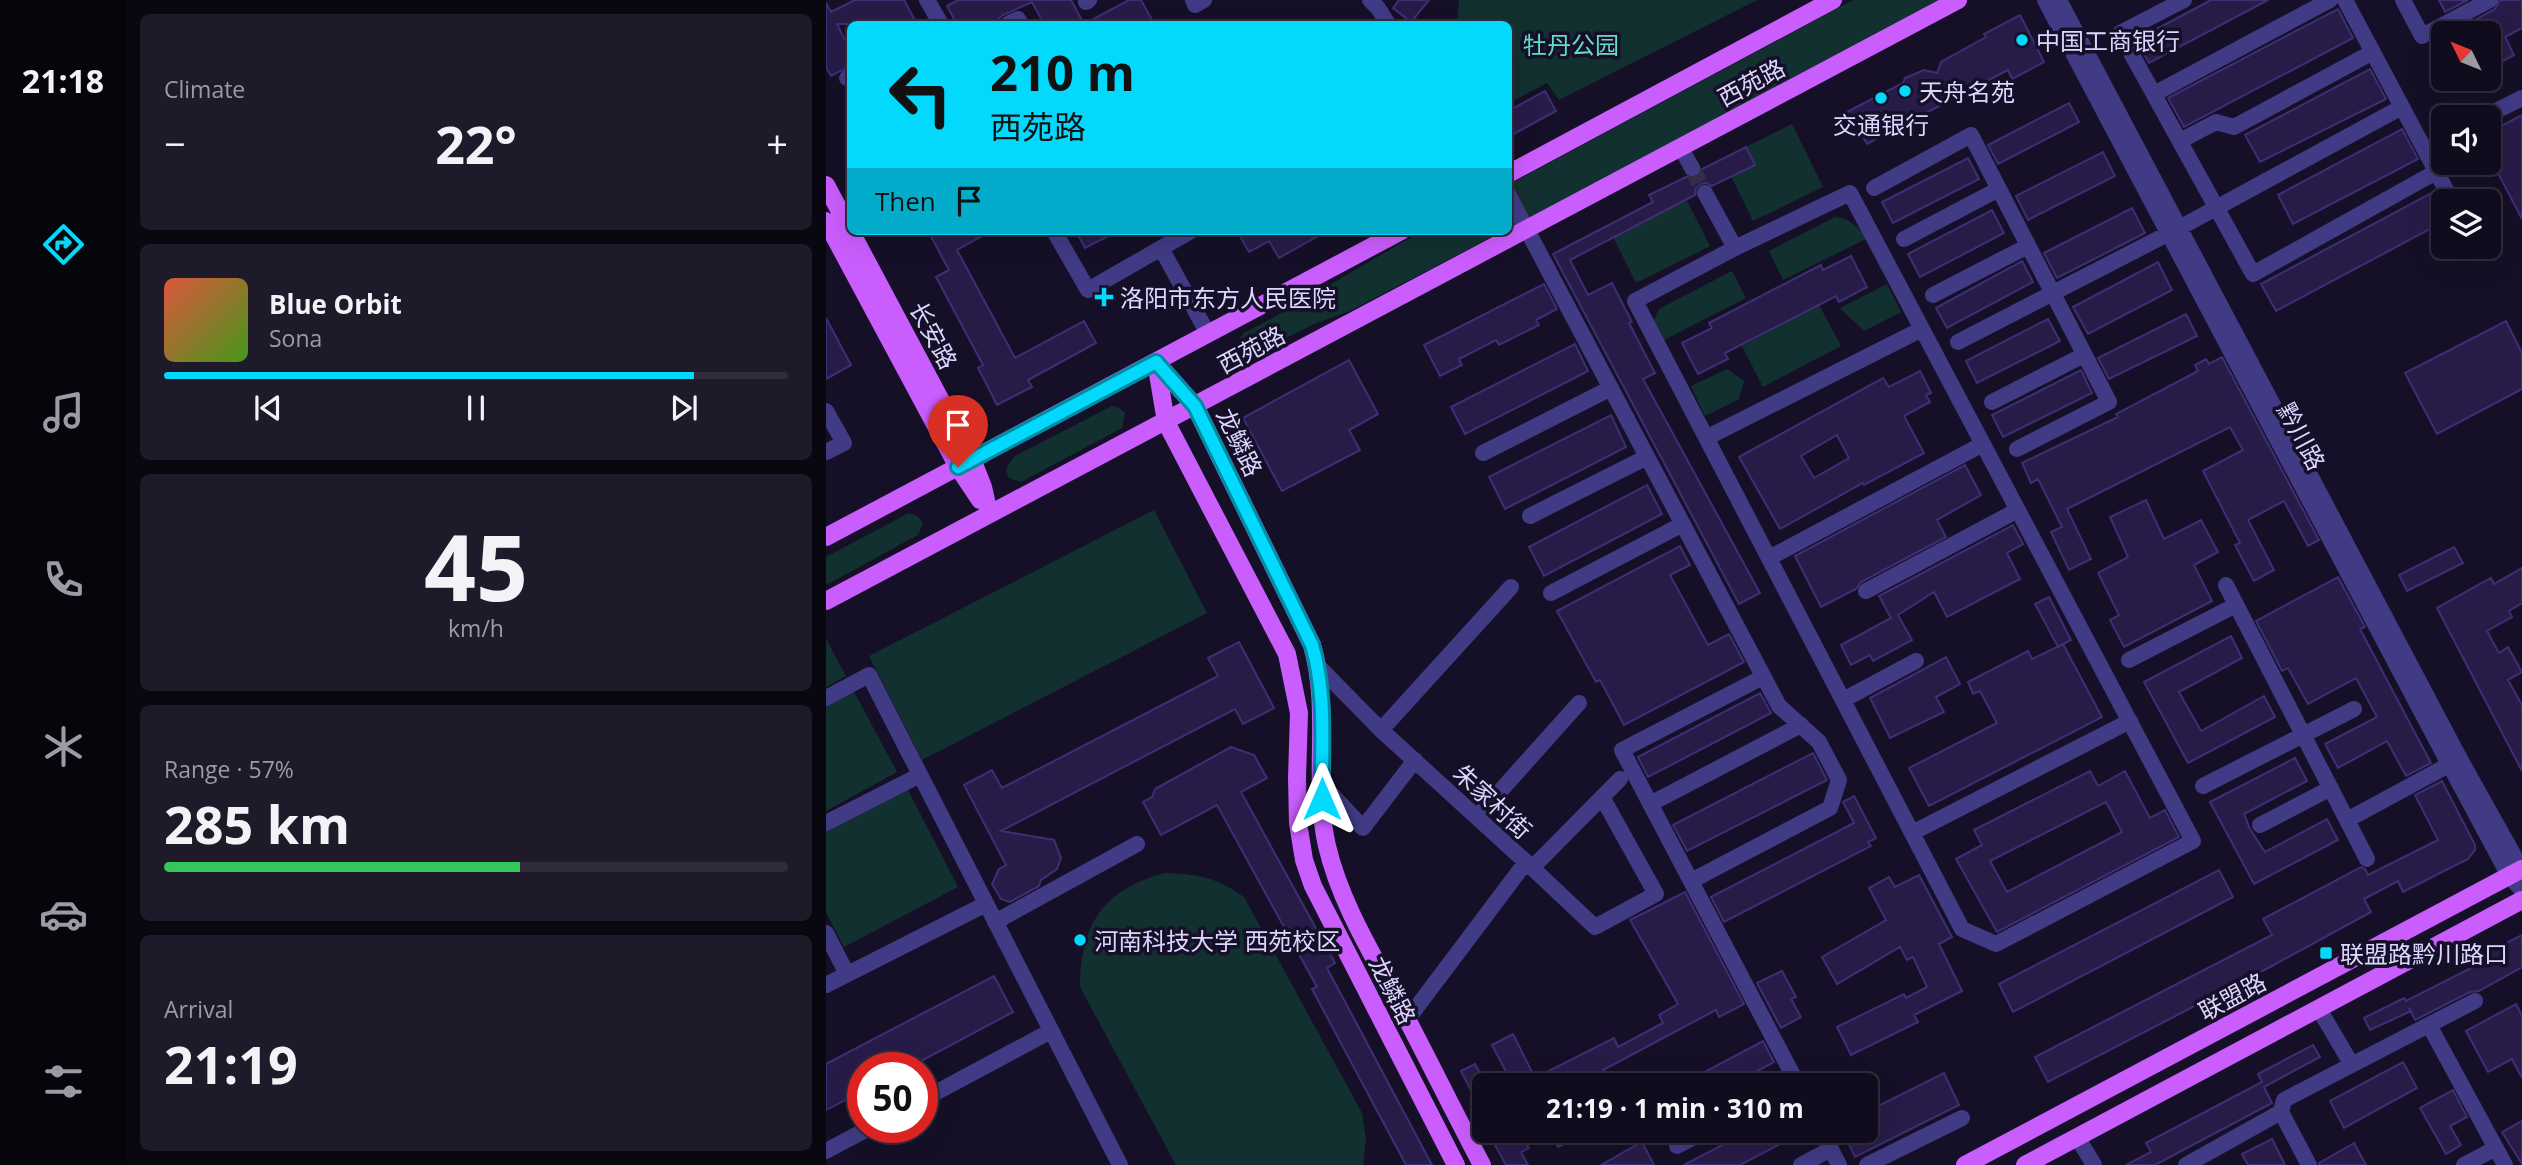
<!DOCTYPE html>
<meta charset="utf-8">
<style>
:root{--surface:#100c1d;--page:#1e1a2a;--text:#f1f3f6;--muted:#9c9ba4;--line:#302c3b;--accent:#03d8fd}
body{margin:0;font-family:"Open Sans","Noto Sans SC",sans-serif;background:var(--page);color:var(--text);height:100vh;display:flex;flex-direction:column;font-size:26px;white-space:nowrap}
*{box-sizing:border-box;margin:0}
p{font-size:23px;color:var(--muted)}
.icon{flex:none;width:38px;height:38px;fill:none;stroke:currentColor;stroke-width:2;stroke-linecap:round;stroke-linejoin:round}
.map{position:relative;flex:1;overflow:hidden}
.details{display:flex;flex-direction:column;gap:14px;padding:14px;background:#090710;width:700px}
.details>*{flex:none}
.top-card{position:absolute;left:21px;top:21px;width:665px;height:214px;border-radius:10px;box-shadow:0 7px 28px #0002,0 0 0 2px var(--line);background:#03d8fd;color:#111;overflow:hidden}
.needle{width:46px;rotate:313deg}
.tools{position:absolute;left:1605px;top:21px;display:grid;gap:14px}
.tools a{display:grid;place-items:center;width:70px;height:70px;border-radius:10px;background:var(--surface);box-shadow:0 7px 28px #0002,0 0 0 2px var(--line);font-size:35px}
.speed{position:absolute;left:21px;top:1052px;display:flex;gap:14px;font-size:35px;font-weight:700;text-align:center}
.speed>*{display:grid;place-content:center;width:91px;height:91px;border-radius:50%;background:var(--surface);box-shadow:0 7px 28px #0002,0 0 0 2px var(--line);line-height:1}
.speed .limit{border:10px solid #d22;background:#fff;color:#111}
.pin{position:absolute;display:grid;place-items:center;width:60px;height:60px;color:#fff;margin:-72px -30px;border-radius:50% 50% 50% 0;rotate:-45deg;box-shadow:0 0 7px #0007}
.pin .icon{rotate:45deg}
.me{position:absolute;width:77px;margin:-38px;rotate:0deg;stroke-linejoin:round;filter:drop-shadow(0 0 5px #0008)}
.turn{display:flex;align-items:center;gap:24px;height:147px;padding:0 28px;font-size:32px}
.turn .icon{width:91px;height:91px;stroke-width:2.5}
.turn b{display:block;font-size:49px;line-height:60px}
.then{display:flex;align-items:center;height:66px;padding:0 28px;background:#0003;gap:14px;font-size:26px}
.big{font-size:52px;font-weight:700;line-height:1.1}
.details .card{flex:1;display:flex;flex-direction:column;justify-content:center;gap:10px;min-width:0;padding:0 24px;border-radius:10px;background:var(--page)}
.details .dial{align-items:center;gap:0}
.dial b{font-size:91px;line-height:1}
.song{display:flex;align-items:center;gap:21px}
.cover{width:84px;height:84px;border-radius:10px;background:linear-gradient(135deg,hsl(10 70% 55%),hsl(100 70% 35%))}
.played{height:7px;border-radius:4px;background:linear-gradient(90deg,var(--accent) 85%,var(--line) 85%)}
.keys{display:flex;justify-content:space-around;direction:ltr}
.heat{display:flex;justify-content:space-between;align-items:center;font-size:38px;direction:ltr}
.charge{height:10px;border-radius:5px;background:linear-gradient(90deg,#34c759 57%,var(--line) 0)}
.trip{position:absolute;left:646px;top:1073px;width:406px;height:70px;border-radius:10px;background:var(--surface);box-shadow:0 7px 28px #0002,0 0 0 2px var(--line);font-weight:700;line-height:70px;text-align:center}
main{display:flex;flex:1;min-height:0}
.dock{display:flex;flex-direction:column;width:126px;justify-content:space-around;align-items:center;background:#06050c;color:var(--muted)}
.dock .icon{width:49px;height:49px}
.dock .current{color:var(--accent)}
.dock b{font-size:32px;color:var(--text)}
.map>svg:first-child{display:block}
.green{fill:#133031}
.building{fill:#271c48;stroke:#3f2e74;stroke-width:2;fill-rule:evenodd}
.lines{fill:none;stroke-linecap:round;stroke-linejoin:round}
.minor-tunnel{stroke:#332e47;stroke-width:16;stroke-dasharray:16 8;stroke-linecap:butt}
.minor{stroke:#413b86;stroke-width:16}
.major{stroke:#ca5dfe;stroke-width:18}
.route-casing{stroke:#028ca4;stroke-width:18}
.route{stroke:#03d8fd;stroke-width:12}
.poi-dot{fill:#03d8fd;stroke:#151027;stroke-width:2.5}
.labels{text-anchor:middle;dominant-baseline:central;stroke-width:7;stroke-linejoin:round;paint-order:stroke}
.poi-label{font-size:24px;fill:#dcd6ff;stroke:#151027;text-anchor:start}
.park-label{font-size:24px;fill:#61dfc6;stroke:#151027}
.street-label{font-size:24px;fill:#dcd6ff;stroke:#151027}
</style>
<main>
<nav class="dock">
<b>21:18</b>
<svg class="icon current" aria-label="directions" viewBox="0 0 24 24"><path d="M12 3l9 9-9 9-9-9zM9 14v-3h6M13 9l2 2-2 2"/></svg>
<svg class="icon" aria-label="music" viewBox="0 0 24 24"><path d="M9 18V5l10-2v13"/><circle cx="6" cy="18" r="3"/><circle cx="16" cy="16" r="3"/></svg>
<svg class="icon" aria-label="phone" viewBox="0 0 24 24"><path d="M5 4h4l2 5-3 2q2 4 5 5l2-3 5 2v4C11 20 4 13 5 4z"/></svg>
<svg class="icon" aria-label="climate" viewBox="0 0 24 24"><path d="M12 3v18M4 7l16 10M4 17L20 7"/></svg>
<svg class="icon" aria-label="car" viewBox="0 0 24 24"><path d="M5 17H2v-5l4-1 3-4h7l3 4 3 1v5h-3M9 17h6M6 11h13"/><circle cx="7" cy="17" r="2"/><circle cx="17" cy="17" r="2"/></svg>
<svg class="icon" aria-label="filters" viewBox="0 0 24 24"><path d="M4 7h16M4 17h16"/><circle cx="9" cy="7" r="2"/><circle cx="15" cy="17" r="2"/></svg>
</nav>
<section class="details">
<div class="card"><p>Climate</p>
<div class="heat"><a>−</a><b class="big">22°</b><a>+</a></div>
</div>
<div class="card">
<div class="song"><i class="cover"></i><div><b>Blue Orbit</b><p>Sona</p></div></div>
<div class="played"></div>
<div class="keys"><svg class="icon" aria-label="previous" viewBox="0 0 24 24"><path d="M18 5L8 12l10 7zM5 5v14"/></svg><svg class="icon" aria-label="pause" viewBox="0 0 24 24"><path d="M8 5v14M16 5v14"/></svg><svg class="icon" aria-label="next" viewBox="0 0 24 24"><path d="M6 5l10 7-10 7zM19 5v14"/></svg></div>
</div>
<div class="card dial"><b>45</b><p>km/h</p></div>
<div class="card"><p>Range · 57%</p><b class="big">285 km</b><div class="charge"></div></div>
<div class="card"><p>Arrival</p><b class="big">21:19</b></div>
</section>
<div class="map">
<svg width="1696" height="1165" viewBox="0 0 1696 1165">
<rect width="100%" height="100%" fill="#151027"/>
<path class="green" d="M633,0h298l-198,100 -12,-17 -38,20 -1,-79h-51z
M1027,0h91l-435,228 -1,-43z
M966,124l31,63 -70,34 -22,-45 24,-11 -9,-18z
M860,199l24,47 -74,37 -23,-46z
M1009,217c14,1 25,10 31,22l-83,41 -14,-29z
M597,231h80l-153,80 -36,13 -67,33 -9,-7 1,-11 5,-6c61,-31 118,-69 179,-102z
M906,271l14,27 -84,43 -11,-14 8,-18z
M1061,284l14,28 -37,19 -24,-23z
M993,305l22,41 -78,41 -21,-41z
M901,369l17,12 -5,18 -34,17 -14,-30z
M286,406l6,1 7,6 -3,15 -101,54 -12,-4c-6,-10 0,-15 6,-22z
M328,510l53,103 -285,147 -53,-104z
M81,514c8,0 12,2 16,10l-5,11 -92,50v-28z
M0,639l20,37 -20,11z
M26,688l45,84 -71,39v-108z
M81,788l51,99 -114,60 -18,-35v-82z
M338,873c34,1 52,4 80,24l118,216 4,27 -3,25h-187l-96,-178c1,-63 22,-96 84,-114z"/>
<path class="building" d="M29,0h49l13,24h-80l13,26v16l-19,10 -5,-9v-64l5,9z
M132,0h113l13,24h-40l-12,-22 -29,13 -12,9h-34l-10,-18z
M303,0h12l11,20 -9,4h-59z
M573,0h30l-18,22 -18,-14z
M1385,0h57l-119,63 -13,-23z
M1613,0h29l-23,12z
M1674,0h22v28l-17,9 9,18 -26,14v-36h-32l-1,-2 40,-22z
M1512,9l15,29 -169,89 -16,-29z
M1194,15l24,47 -32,17 -4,-9 -141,74 -10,-19 -6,3 -8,-14 60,-31 2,-5 19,-8 13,3 4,-11 45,-25 -2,-3z
M1544,69l16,30 -126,63 -15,-27z
M719,91l11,20 -48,26v-26z
M1243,103l10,19 -81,42 -10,-19z
M1696,115v104l-34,-65v-21z
M1576,129l16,30 -125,65 -15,-29z
M920,147l9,18 -43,21 -6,-3 -5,1 -5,4 -1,7 -125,65 18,35 24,-12 20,39 -3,1 26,50 -12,6 117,214 -21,11 -186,-350 100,-52 -4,-7 37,-18h10l6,-8z
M1277,152l12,24 -87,44 -12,-24z
M1142,158l11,21 -86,44 -11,-21z
M1609,191l8,15v16l-167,89 -15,-27z
M1306,208l13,25 -88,45 -13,-25z
M1166,210l12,23 -84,44 -12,-23z
M102,231h63l-34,19 58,108 69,-37 12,22 -68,37 4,7 -35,18 -19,-37 5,-3 -47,-88 13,-7z
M250,231h42l-33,17z
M411,231h90l-48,27 -10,-17 -20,11z
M1025,256l16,31 -28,15 -3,-6 -111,57 3,6 -30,15 -16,-31 30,-15 -3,-5 112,-58 2,5z
M1196,261l11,21 -86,46 -11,-20z
M1332,262l14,28 -84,44 -15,-27z
M718,284l13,25 -21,11 3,5 -40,20 -3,-5 -37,19 3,6 -22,11 -16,-31z
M1360,314l11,22 -88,43 -11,-21z
M0,318l25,47 -25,14z
M1222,319l12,22 -83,42 -11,-22z
M1680,321l16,32v36l-85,45 -32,-61z
M749,344l13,27 -123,63 -14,-27z
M1396,357l97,183 -11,6 -24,-45 -36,19 26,50 -20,11 -19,-36 5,-2 -37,-72 40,-21 -13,-23 -163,82 24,50 -22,11 -18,-38 11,-5 -24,-48 -7,4 -9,-20 96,-46 -2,-3 82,-43 -3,-6 11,-6 3,5z
M523,360l29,54 -29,16 11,20 -78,41 -39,-73z
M1255,370l11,23 -89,44 -11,-22z
M1094,371l11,22 -5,2 4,7 -26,14 20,37 -60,32 -1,-2 -83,46 -41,-72 144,-79 6,9zM1011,435l12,23 -35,20 -13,-22z
M785,415l15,32 -121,62 -16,-32z
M1139,465l16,30 -44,25 9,17 -85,45 -5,7 -35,18 -26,-51z
M821,485l15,29 -118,62 -15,-29z
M1320,500l18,39 37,-19 17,32 -24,13 18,36 -88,46 -14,-27 9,-5 -21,-42 30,-16 -18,-40z
M1187,525l10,19 -16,9 13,26 -73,38 -13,-25 -36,23 14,25 -39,21 -3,-6 -19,10 -10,-20 50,-27 -12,-22z
M854,546l10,19 -20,10 38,70 21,-11 15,28 -120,63 -24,-45 -4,2 -39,-71z
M1628,547l9,16 -56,28 -8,-16z
M1696,568v35l-13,8 3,6 -25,14 12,22 9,-6 14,25 -14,8 14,25v66l-85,-163 54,-30 3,6z
M1512,577l27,50 -5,2 71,134 -25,13 -19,-35 -49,27 -13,-24 52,-27 -21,-39 -48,26 -20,-36 -6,3 -26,-50z
M1223,597l22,43 -13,7 -23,-43z
M1405,636l11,22 -63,34 22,39 63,-35 11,21 -87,46 -44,-81z
M413,642l35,66 -31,16 -8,-15 -234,122 53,9 7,18 -4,11 -16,11 -2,6 -29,16 -9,-3 -9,-15 7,-15 7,-4 -42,-80 28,-15 10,18 216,-112 -10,-18z
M1237,644l39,73 -173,89 -20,-38 88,-45 -17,-32 -7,3 -5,-12 60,-31 4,8z
M1120,657l14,27 -24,13 8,15 -54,26 -20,-40z
M934,693l11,20 -123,64 -10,-20z
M405,747l23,8 13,23 -26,14 94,171 -8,5 105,197h-26l-94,-176 5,-2 -100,-182 -56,30 -18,-33 9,-5 3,-8z
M987,753l14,27 -140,71 -14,-26z
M1469,758l12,23 -63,33 6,15 15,23 62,-33 11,21 -84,44 -44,-82z
M1264,771l8,15 27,-15 25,47 15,-8 14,27 -182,95 -41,-73 26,-14 -8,-15zM1280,802l16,30 -115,60 -17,-31z
M1616,781l33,64v5l-7,9 -65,33 -5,-11 -34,18 7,13 -101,55 -222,115 -13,-25 237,-122 -9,-16 98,-52 4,2 3,6 70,-35 -23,-45z
M1028,796l22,42 -8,4 3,4 -147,76 -13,-25 143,-74 -11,-21z
M1393,870l14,27 -220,115 -14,-28z
M1093,875l33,62 -13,7 23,47 -48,24 4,7 -67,33 -14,-28 67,-33 2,4 21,-11 -14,-30 -6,3 -7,-13 -63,37 -15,-27 64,-37 -17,-32 20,-11 6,10z
M859,892l59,112 -25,13 -3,-7 -113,60 8,15h-98l-21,-40 21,-11 22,44 79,-40 4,9 45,-24 -4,-8 19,-11 -48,-84z
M1696,935v32l-43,24 -9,1 -55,28 -6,-12 2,3 -41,19 -6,-12 40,-20 2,3 87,-44 -3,-6z
M956,971l14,26 -5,2 10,18 -20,11 -24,-45z
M168,976l19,36 -105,56h-45v23l-37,19v-46z
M1690,1004l6,12v62l-10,-19 -24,13 -22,-41z
M937,1041l11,21 -42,23h-52z
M1487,1045l7,12 -56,30 8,16 -117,62h-29l25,-13 -5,-9 116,-61 -4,-8z
M1577,1062l14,26 -73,40 -14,-27z
M649,1064l9,17v35l-23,-45z
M1118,1073l15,32 -104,52 -13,-27h24v-18z
M1627,1090l14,27 -17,9 11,19 -15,9 -26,-46z
M1696,1121v43l-20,-32z
M674,1130h90l-32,17 -7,-14 -24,12 2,3 -8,4 7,13h-22l-16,-29z
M925,1130h56l-67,35h-56z
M1446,1139l13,26h-37l-6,-11z
M816,1142l12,23h-53z
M1528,1143l12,22h-47v-2z"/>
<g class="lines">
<path class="minor-tunnel" d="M866,168l13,25"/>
<path class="minor" d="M101,0l14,24
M367,0l2,5 9,-5
M544,0l8,8 10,16
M1219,0l404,764 60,112 13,14
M1233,0l401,759 62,111
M1358,0l-64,33 133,241 183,-102
M1519,0l107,201
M1577,0l19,36 68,-36
M260,2l3,-2
M182,24l10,-5 3,5
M21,78l3,-2
M1328,94l176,-94
M1658,117l38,-19
M1354,141l36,-19 18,5 139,-75
M855,148l11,20
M1048,188l97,-53 138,267 -92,47
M879,193l30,55
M1024,193l343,648 -197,103 -34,-15 -327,-628 100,-53z
M682,194l271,512 40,36 20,38 -9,28 -139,73
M228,231l34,59 103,-59
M1078,239l95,-50
M335,248l47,86
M1107,295l95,-49
M1132,342l223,-115 221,-120
M1166,402l92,-47
M0,411l18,32 -18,9
M880,438l216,-109
M657,453l128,-65
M704,516l117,-59
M943,558l214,-114
M1400,585l141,274
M1040,591l152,-81
M725,593l132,-69
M1303,660l107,-55
M492,666l63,64 145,132 -119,158
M937,677l-141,73 176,335
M0,698l43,-23 251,490
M1017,700l73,-39
M555,730l130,-143
M496,784l41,44 52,-68
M1377,786l151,-77
M824,804l151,-79
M651,817l102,-114
M1521,820l111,-60
M0,823l94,-48
M1434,825l71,-37
M1086,833l218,-112
M700,862l69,65 61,-33 -54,-97
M706,868l88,-89
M169,922l142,-78
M0,933l21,41
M0,985l160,-81
M1493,1009l33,56
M1603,1025l76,140
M96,1100l129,-69
M995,1130l18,35
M1251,1137l17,28
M851,1146l31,-16
M0,1151l45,-24
M975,1165l30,-16
M1041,1165l95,-47
M1360,1165l95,-53
M1483,1165l-28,-53 3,-12 191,-99
M1638,1165l32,-17"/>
<path class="major" d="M682,174l325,-174
M0,185l146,274 11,28 6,26
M0,221l132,246 22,33
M330,362l39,44 117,239c19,66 0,135 15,201 13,55 43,104 70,154 29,55 56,110 85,165
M330,362l10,60 121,232 12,59 -2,65 1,45 6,37 9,26 143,279
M0,537l575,-306
M0,601l1132,-601
M1139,1165l557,-296
M1199,1165l497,-265"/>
</g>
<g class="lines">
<defs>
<path id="route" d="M132,467l198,-105 39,44 117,239c15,51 9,103 10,154"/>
</defs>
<use href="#route" class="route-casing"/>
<use href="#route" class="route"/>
</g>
<g class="poi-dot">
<circle cx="1196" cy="40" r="7"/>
<circle cx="1079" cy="91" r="7"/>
<circle cx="1055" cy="98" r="7"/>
<path d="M274.5 286.5h7v7h7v7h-7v7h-7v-7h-7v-7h7z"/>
<circle cx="254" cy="940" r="7"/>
<rect x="1493" y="946" width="14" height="14" rx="3.5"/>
</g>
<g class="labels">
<g class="poi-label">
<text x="1210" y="40">中国工商银行</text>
<text x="1093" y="91">天舟名苑</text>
<text x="1055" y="124" text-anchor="middle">交通银行</text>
<text x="294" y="297">洛阳市东方人民医院</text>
<text x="268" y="940">河南科技大学 西苑校区</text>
<text x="1514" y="953">联盟路黔川路口</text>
</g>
<g class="park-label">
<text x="745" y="44">牡丹公园</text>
</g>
<g class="street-label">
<text transform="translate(925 82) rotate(-28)">西苑路</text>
<text transform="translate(108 335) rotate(62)">长安路</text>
<text transform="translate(425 349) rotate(-28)">西苑路</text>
<text transform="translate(1476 436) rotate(62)">黔川路</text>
<text transform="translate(414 442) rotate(64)">龙鳞路</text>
<text transform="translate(667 801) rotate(43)">朱家村街</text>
<text transform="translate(567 990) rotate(63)">龙鳞路</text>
<text transform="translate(1406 996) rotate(-28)">联盟路</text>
</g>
</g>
</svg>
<div class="tools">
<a><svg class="needle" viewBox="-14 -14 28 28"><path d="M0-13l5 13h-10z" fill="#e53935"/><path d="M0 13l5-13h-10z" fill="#9c9ba4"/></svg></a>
<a><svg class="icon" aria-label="sound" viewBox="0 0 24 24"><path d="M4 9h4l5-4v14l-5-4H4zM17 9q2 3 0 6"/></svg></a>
<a><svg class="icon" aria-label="layers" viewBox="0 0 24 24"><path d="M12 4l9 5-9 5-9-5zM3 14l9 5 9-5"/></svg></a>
</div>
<div class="speed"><div class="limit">50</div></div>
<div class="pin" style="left:132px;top:467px;background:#d93025"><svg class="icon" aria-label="arrive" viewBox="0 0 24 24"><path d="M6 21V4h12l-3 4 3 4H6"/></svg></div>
<svg class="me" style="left:496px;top:799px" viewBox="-20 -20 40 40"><path d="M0-17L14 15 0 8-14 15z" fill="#03d8fd" stroke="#fff" stroke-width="4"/></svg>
<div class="trip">21:19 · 1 min · 310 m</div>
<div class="top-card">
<div class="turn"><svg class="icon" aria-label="left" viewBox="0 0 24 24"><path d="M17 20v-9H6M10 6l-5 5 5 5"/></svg><div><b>210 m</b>西苑路</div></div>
<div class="then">Then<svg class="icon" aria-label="arrive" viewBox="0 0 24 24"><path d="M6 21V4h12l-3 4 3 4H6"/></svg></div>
</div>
</div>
</main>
